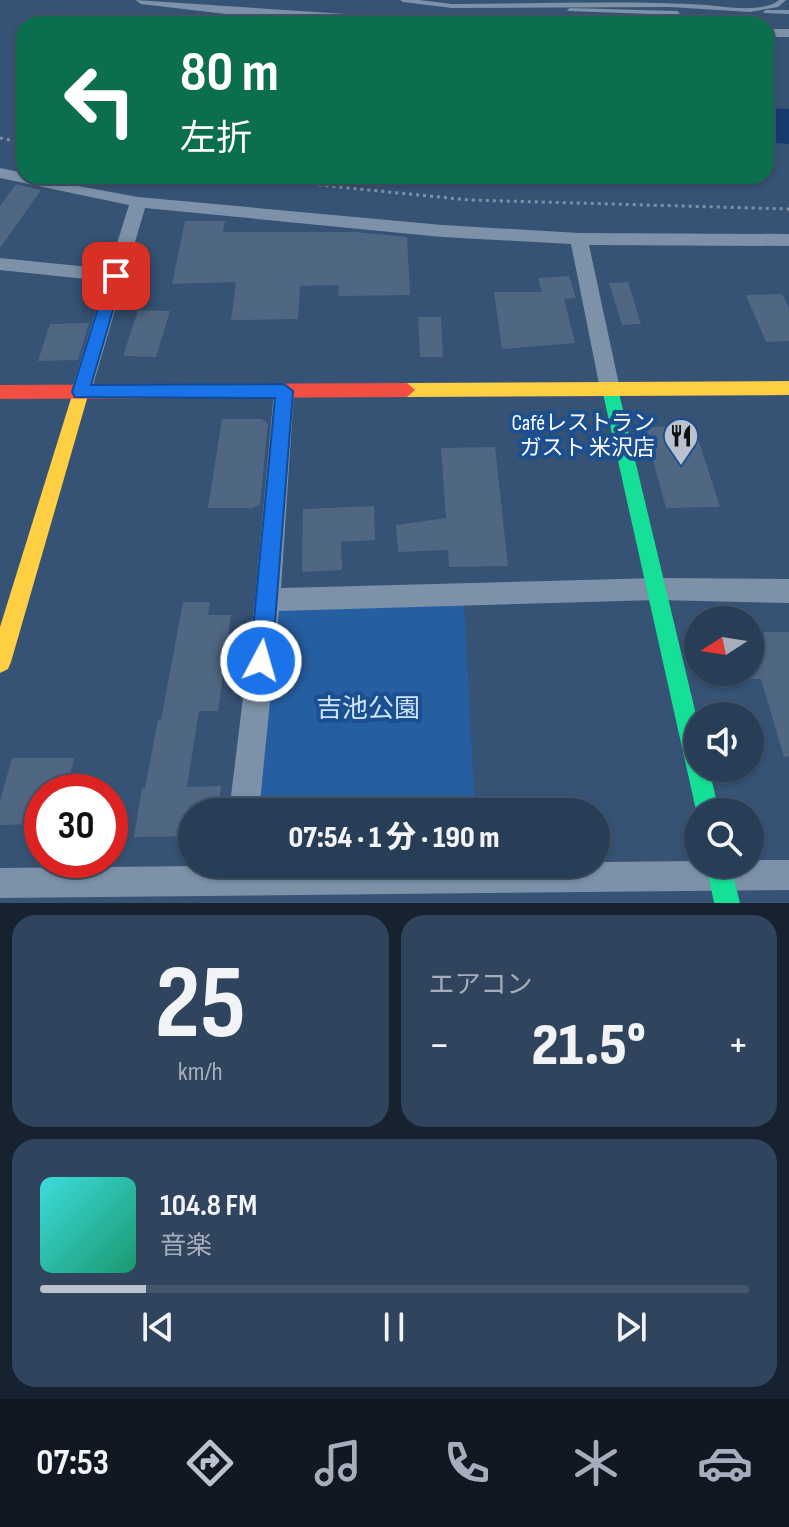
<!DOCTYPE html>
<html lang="ja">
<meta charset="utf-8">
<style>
:root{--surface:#283e57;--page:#30455d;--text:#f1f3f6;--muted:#a5aeba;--line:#44576d;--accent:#b9c2ce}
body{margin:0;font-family:"Sofia Sans Condensed","Noto Sans JP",sans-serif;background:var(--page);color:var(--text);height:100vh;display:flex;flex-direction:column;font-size:30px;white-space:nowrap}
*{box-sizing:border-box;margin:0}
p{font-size:26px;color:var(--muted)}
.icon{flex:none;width:44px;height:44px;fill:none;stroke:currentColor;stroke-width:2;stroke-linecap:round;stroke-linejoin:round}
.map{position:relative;height:903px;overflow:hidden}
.panel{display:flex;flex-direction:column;gap:12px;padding:12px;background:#162230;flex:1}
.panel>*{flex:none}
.hud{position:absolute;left:16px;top:16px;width:758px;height:168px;border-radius:24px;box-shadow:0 2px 6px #0004,0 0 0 2px var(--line);background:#0b6e4f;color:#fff;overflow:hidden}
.needle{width:52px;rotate:258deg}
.buttons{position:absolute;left:684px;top:606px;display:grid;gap:16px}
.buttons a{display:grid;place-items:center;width:80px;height:80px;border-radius:50%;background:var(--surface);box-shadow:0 2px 6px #0004,0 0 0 2px var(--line);font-size:40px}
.speed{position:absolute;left:24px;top:774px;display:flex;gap:16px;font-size:40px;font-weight:700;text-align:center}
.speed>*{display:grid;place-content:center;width:104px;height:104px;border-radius:50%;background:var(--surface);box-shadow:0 2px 6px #0004,0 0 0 2px var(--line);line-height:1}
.speed .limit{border:12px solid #d22;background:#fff;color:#111}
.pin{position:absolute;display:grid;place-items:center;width:68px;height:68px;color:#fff;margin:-34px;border-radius:16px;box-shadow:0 4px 12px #0006}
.me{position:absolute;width:88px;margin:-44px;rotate:6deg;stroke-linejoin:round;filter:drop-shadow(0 0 6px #0008)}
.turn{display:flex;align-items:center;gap:28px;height:168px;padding:0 32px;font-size:36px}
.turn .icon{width:104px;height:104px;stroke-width:2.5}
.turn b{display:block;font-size:56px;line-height:68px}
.big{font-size:60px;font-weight:800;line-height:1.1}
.panel .tile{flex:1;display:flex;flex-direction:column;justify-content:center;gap:12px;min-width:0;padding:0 28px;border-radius:24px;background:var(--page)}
.panel .dial{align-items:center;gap:0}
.dial b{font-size:104px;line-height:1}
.song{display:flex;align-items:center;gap:24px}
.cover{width:96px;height:96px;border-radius:12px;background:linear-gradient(135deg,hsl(180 70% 55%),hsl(160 70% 35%))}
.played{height:8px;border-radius:4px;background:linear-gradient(90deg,var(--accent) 15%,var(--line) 15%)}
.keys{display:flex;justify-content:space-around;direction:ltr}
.heat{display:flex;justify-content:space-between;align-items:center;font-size:44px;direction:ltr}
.panel .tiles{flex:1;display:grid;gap:12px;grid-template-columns:1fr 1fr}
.tile:last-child{grid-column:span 2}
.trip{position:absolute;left:178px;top:798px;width:432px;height:80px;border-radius:40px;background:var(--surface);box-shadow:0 2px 6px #0004,0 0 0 2px var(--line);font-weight:800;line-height:80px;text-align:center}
.tabs{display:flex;height:128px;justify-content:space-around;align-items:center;background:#101923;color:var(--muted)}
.tabs .icon{width:56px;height:56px}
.tabs .on{color:var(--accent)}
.tabs b{font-size:36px;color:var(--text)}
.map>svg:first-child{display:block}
.green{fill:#265fa1}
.water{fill:#153c6e}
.building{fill:#506783}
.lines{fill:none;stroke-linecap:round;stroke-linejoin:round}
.path{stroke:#7d92a8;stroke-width:3;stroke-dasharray:3 4;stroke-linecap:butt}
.lane{fill:#7d92a8;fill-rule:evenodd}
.street{fill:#7d92a8;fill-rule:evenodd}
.fast{fill:#16e098;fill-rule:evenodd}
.slow{fill:#ffcf43;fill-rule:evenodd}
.jam{fill:#f24e42;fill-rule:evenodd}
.route{fill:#1a73e8;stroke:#114b97;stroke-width:2}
.labels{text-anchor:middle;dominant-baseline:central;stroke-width:8;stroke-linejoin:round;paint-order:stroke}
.poi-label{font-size:22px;fill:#fff;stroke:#1b4f8f;text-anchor:end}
.near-park-label{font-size:26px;fill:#cfe3fa;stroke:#1b4f8f}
</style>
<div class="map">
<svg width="789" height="903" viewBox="0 0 789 903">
<rect width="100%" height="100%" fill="#365274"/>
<path class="green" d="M464,602l11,210h-219l20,-207z"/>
<path class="water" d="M766,108l23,1v35l-23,-2z"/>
<path class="building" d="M16,184l25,6 -41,58v-42z
M185,221h40l-2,11h133l51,5 3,58 -72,1 1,-11 -39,1 -2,33 -67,1 5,-38 -64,2z
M569,276l7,22 -12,1 11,44 -73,6 -8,-57h48l-4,-14z
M628,282l13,42 -19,1 -13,-42z
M782,294l7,14v33l-23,1 -20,-47z
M138,310l32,1 -14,46 -33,-1z
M418,317h23l2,40h-23z
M89,323l-11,37 -40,1 12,-37z
M222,419h40l6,5 -8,80 -7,4h-45z
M694,426l26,81 -54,1 -22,-81z
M495,447l13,119 -59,1 -1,-17 -50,2 -2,-27 50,-7 -5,-70z
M374,506l1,34 -34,2 1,28 -40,2 1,-63z
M183,602h27l-2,13h23l-13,96h-19l-12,76 34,-1 -2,26h-27v24l-58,1 8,-49h3l13,-68h3z
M750,632h39v124l-5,1 -23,-78h-11z
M12,758h62l-8,34h-24v32l-42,1v-24z"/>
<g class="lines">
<path class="path" d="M0,138l24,5
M228,176l241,24 320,9"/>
<path class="lane" d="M400,0h19l33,4c85,0 170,-4 255,1 19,2 57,8 72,-5h7l-8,7 -28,5 -80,-5 -218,1 -49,-6z
M570,8l107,3 3,2 -3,2 -109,-4 -1,-1z
M766,10h23v4l-25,-1 -1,-1z"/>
<path class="street" d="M135,0l302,20 7,4 -175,-5 -128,-15z
M766,29h23v8h-23z
M0,168l24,5v3l114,21 304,28 137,8 210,1v12l-200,-1 31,144 -10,8 -10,-8 -29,-145 -129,-7 -297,-29 -54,184 -10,8 -10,-8 34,-111 -105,-11v-12l109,11 20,-64 -129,-27z
M284,383l10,8 -13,197 376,-10 132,1v24l-132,-3 -378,11 -20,201h-30l26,-212 19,-209z
M750,860h39v30l-789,8v-30l698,-7v3h52z"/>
<path class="fast" d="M610,382l8,7 80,334v45h11l10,44h-21v7l-96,-430z
M706,864h24l10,39h-26z"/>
<path class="slow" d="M789,381v14l-382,2 -8,-7 8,-7z
M81,385l8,7 -78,270 -3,7 -8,4v-46l73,-235z"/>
<path class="jam" d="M407,383l8,7 -8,7 -407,2v-14z"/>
</g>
<path class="route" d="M116,271l7,5 -32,109 193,-1 9,7 -21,270 -3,7 -8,3 -8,-3 -3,-7 25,-263 -200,-1 -3,-5 36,-116z"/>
<defs>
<symbol id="restaurant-pin" viewBox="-11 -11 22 30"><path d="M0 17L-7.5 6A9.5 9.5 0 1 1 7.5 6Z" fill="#b9c2ce" stroke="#1b4f8f"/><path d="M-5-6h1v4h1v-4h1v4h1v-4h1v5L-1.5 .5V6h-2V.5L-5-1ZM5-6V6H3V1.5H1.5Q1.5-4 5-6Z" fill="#111"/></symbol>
</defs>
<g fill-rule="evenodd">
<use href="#restaurant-pin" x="661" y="416" width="40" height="54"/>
</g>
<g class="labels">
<g class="poi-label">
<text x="655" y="423">Caféレストラン<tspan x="655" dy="25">ガスト 米沢店</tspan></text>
</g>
<g class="near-park-label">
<text x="368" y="709">吉池公園</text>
</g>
</g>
</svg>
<div class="buttons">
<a><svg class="needle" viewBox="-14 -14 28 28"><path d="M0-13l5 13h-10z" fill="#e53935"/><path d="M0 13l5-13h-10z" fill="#a5aeba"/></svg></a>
<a><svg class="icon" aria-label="sound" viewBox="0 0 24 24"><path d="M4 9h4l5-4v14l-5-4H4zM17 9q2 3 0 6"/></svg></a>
<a><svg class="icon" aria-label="search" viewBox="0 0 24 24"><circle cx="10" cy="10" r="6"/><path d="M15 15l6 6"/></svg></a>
</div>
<div class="speed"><div class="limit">30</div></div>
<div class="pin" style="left:116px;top:276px;background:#d93025"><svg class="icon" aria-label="arrive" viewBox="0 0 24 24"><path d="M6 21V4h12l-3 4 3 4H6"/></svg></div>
<svg class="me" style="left:261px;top:661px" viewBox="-20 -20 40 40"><circle r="17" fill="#1a73e8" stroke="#fff" stroke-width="3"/><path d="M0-11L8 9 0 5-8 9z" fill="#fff"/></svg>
<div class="trip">07:54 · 1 分 · 190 m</div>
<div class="hud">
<div class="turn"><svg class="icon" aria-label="left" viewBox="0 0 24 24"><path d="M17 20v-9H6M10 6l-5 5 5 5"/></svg><div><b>80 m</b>左折</div></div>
</div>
</div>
<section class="panel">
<div class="tiles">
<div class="tile dial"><b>25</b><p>km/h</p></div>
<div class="tile"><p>エアコン</p>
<div class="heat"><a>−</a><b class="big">21.5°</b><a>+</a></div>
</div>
<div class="tile">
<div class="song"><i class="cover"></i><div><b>104.8 FM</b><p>音楽</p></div></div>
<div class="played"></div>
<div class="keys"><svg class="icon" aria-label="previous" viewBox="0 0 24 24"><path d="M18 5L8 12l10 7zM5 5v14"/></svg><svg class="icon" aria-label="pause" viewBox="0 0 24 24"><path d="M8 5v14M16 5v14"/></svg><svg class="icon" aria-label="next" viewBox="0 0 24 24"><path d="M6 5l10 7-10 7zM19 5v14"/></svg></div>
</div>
</div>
</section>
<nav class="tabs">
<b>07:53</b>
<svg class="icon on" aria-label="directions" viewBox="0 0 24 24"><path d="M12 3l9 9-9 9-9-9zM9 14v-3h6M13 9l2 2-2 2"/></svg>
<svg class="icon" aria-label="music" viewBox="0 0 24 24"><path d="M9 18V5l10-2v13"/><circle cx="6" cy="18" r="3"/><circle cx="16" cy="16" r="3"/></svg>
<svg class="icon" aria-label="phone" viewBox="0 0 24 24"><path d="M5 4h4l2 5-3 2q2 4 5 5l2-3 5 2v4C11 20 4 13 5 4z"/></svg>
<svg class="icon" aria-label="climate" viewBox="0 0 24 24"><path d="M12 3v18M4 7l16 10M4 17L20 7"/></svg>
<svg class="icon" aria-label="car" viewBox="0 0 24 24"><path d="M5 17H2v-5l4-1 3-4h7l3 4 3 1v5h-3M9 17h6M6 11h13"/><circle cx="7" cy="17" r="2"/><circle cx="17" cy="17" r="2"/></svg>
</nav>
